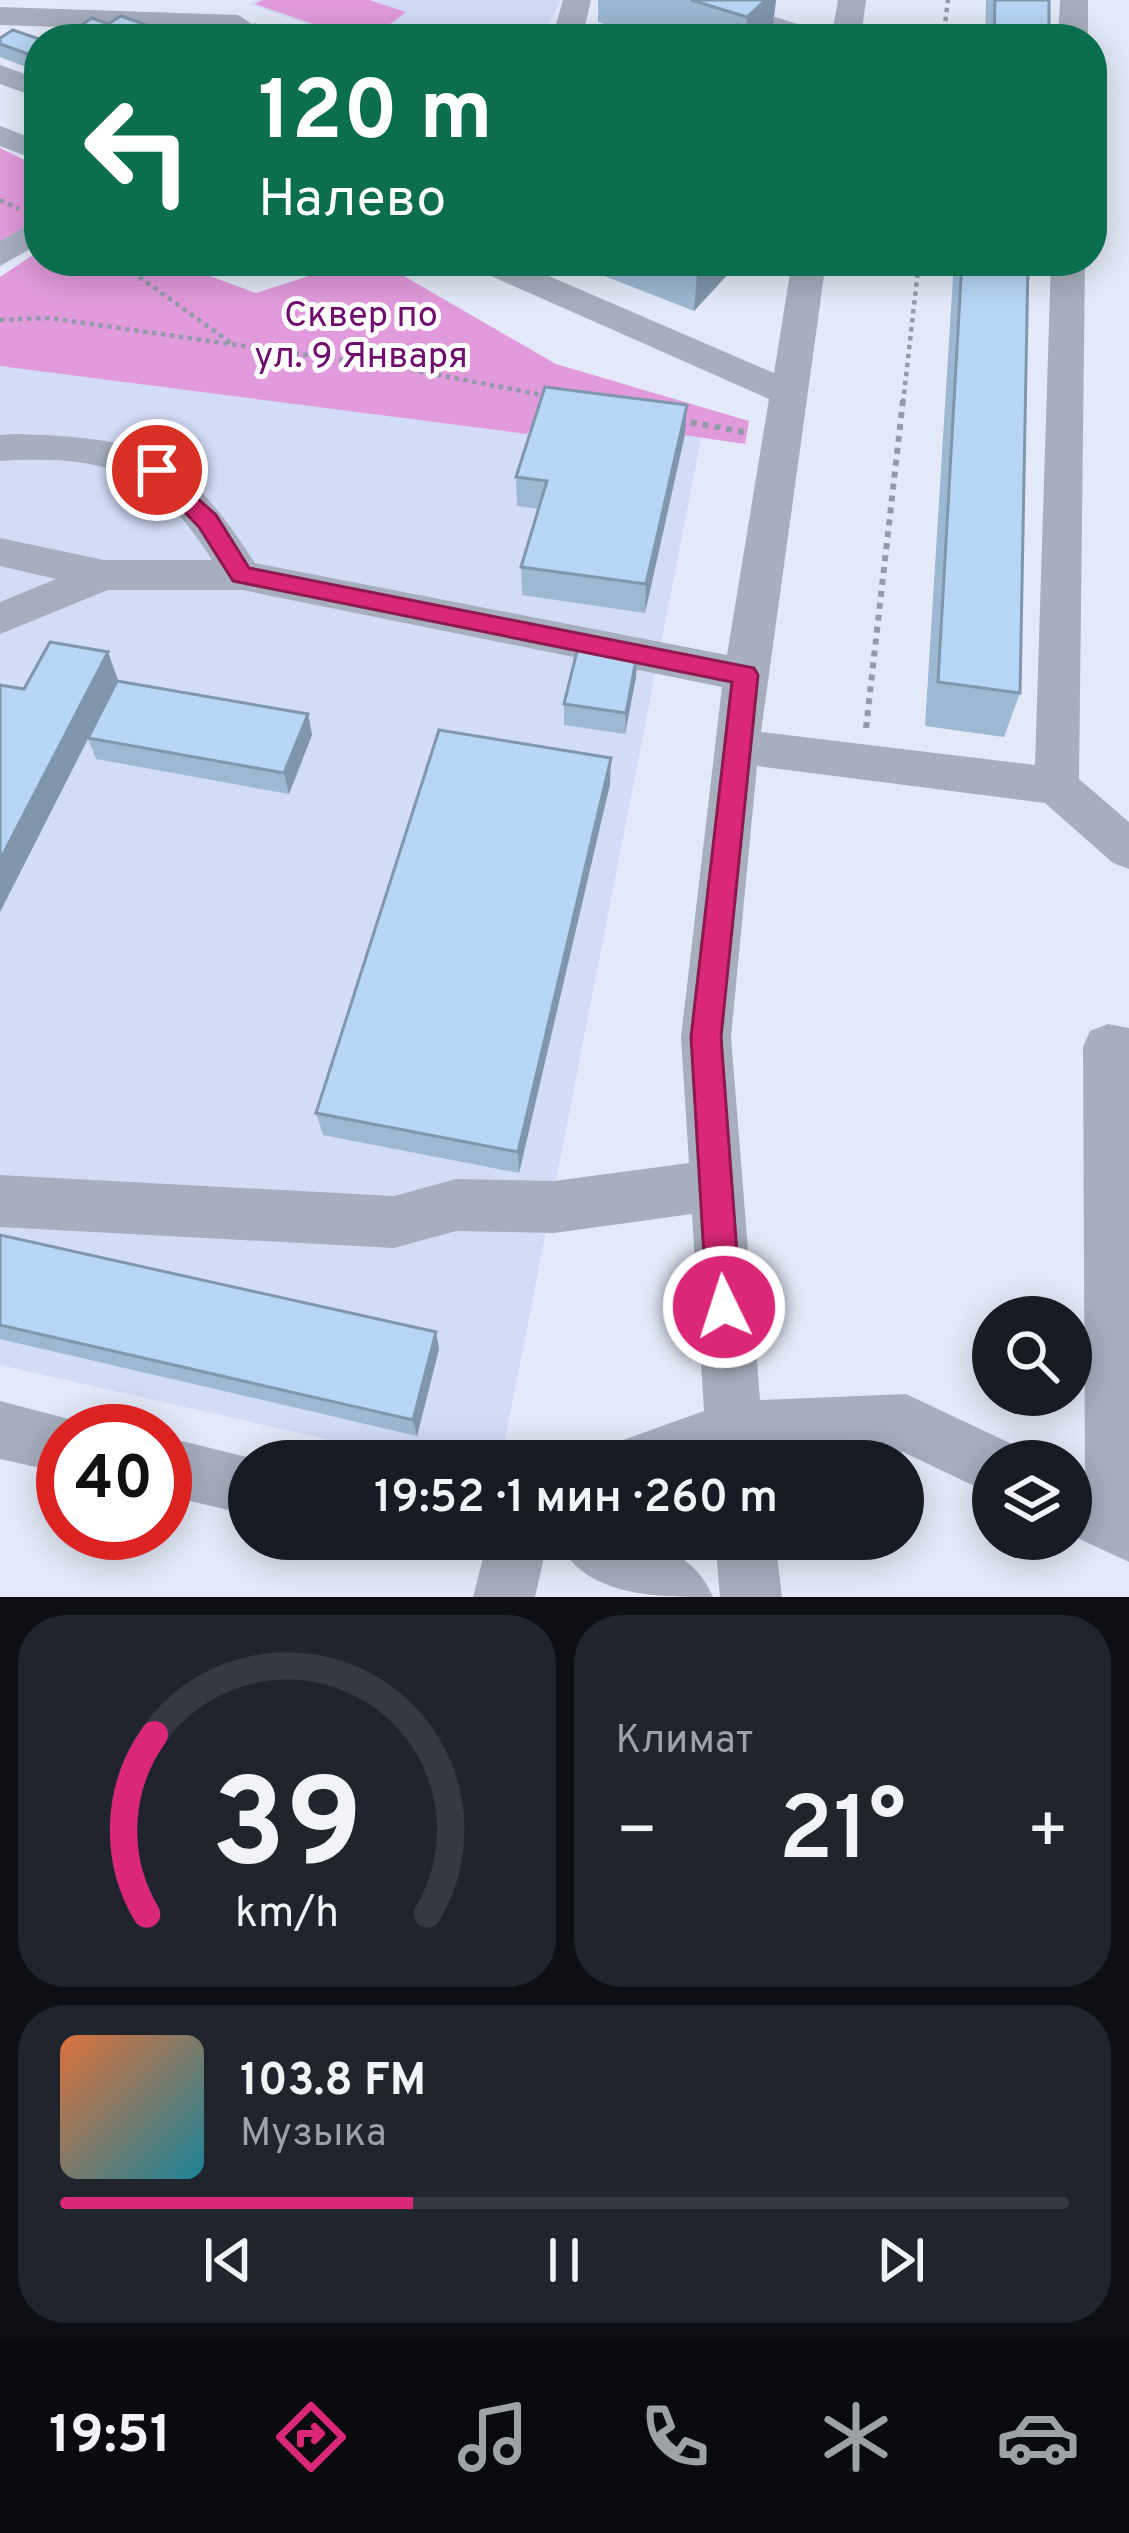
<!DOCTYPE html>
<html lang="ru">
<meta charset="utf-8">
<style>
:root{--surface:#171b24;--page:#20242c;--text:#f1f3f6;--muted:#9ea1a6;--line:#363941;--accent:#db2777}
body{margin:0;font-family:Overpass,sans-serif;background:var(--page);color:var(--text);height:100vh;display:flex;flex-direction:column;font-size:45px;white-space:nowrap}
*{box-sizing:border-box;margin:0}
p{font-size:39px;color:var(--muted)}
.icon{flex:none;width:66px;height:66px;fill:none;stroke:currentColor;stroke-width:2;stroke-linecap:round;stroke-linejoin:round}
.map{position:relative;height:1597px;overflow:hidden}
.drawer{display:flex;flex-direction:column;gap:18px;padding:18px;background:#0d0f14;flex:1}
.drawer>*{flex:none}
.hud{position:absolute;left:24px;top:24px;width:1083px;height:252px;border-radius:48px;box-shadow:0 6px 30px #0003;background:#0b6e4f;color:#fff;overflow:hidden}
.fabs{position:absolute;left:972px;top:1296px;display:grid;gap:24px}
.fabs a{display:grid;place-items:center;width:120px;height:120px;border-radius:50%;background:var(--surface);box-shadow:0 6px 30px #0003;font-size:60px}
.speed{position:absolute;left:36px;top:1404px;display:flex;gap:24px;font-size:60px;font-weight:700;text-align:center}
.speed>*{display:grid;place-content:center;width:156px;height:156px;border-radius:50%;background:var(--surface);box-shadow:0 6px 30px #0003;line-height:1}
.speed .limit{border:18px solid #d22;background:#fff;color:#111}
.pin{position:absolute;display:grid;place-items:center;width:102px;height:102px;color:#fff;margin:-51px;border:6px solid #fff;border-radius:50%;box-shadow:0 3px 12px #0007}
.me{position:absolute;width:132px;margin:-66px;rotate:356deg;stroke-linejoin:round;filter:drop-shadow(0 0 9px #0008)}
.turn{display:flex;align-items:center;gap:42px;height:252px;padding:0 36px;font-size:54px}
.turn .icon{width:156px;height:156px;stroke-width:2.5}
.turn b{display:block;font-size:84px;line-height:102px}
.big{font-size:90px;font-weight:600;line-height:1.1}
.drawer .widget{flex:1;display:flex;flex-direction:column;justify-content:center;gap:18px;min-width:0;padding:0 42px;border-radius:48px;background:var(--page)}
.drawer .dial{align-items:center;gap:0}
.dial svg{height:312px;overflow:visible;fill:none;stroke:var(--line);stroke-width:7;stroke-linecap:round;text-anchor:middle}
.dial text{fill:var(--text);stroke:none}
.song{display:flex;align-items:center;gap:36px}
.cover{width:144px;height:144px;border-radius:18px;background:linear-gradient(135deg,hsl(20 70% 55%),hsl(190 70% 35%))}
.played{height:12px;border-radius:6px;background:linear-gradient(90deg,var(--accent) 35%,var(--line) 35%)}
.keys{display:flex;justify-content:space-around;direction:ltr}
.heat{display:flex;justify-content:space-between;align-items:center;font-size:66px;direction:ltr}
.drawer .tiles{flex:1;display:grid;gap:18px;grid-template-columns:1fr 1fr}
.widget:last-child{grid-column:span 2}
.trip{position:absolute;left:228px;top:1440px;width:696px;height:120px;border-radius:60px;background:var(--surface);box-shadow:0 6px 30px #0003;font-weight:600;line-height:120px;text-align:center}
.tabs{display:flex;height:192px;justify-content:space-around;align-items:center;background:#090b0e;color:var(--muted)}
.tabs .icon{width:84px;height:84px}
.tabs .active{color:var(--accent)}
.tabs b{font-size:54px;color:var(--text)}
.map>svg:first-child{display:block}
.built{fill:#d2dcf7}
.green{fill:#e19bdc}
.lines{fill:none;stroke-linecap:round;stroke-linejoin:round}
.path-far1{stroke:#959aa8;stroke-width:4.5;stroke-dasharray:4.5 4.5;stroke-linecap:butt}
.path{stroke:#959aa8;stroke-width:6;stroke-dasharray:6 6;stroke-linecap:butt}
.minor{fill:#a7aebe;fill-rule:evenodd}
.wall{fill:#9db8d3}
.shaded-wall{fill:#8096ac}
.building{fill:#b7d6f5;stroke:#8096ac;stroke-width:3}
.route{fill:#db2777;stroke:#8e194d;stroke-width:3}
.labels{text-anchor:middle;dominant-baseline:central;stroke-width:10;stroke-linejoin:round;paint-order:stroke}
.far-park-label{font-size:36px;fill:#710c6f;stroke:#fff}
</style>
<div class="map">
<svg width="1129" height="1597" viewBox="0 0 1129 1597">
<rect width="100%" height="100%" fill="#e3e9f8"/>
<path class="built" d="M256,0h305l-20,39h-209l4,-5 -87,-30z
M0,344l703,85 -202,1032h-78l-423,-96z"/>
<path class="green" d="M262,0h107l37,12 -35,27h-14l-102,-35z
M0,148l39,19v50l-39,27z
M39,251v10h130l87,32 99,-32h23l178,103 193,57 -4,23 -205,-30 -13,20 -527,-68v-89z"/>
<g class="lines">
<path class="path-far1" d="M943,39l5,-39
M0,200l19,9
M117,261l114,82
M0,320l49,-2 363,52 136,26
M903,403l16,-142"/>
<path class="path" d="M679,420l70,13
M866,728l37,-328"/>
<path class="minor" d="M563,0h28l-9,39h-30z
M676,0h44l107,33 4,6 7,-39h28l-5,39h-74l-107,-33z
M1060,0h28v39h-30z
M0,7l238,8 14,9 -14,9 -238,-8z
M0,65l39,14v19l-39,-14z
M0,126l39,15v20l-39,-15z
M39,219v25l-39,22v-25z
M468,261h46l260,112 18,-112h34l-65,471 274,33 16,-504h34l-6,518 50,43v47l-16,-6 -68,-60 -288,-37 -26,271 29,363 146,-6 108,51 6,16h-27v34l-90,-43 -138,9h-150l8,-21 81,-29 -12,-197 -138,19 -98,-2 -62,17 -394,-21v-52l394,21 62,-17 98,2 135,-18 -8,-126 41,-350 -480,-97h-134l-108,44v-32l56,-23 -56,-13v-28l104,22h108c-57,-90 -106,-105 -212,-99v-26l14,-1c135,4 167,16 241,129l472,92 42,-256 -296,-131z
M1108,1024l21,4v534l-58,-27v-61l14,6 -2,-433 7,-16z
M0,1401l84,22 3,8h-24v42l-63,-14z
M165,1437l98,24h-14v54l-84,-20z
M488,1539h60l-13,58h-62z
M557,1539c58,0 129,-6 156,58 -58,0 -130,0 -156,-58z
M715,1539h60l7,58h-62z"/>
</g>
<path class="wall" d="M598,0h178l-5,39h-118l-55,-17z
M986,0h63v39h-64z
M0,38l39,1v43l-5,-12 -34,-13z
M217,261h39l1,4 -10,8z
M566,261h165l-1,11 -36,39z
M954,261h74l-8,432 -16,44 -79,-11z
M685,434l-40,179 -123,-18 -1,-28 17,-58 -21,-3 -1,-29z
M108,652l9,29 191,33 4,21 -23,59 -193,-35 -8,-21 -88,174 24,-223z
M637,655l-1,22 -11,57 -61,-9v-21z
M610,784l-91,389 -196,-38 -7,-22z
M0,1235l439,114 -22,87 -417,-97z"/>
<path class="shaded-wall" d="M766,0h10l-5,39h-26l2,-22z
M244,261h12l1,4 -10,8z
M698,261h33l-1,11 -36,39z
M687,405l-2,29 -40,179 1,-29z
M108,652l10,28 -118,232v-52z
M637,655l-1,22 -11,57 1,-21z
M308,714l4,21 -23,59 -5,-21z
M611,758l-1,26 -91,389 -1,-21z
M436,1332l3,17 -22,87 -4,-16z"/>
<path class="building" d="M691,0h75l-19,17z
M995,0h54v39h-55z
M121,16l65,23h-125l31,-21 16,6z
M255,25l34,11 -3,3h-51z
M13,30l26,9v11l-8,5 -31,-11v-6z
M962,261h66l-8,432 -82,-11z
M545,387l142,18 -41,179 -125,-17 26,-86 -31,-4z
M50,642l58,10 -108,208v-175l24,4z
M578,647l59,8 -11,58 -62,-9z
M117,681l191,33 -24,59 -196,-35z
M439,730l172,28 -93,394 -202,-39z
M0,1235l436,97 -23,88 -413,-95z"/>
<path class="route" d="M157,462l59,53 33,53 505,100 4,7 -37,362 20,270 -5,12 -12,5 -12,-5 -5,-12 -16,-270 41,-355 -499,-101 -34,-54 -50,-52 -4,-5z"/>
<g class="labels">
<g class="far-park-label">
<text x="361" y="317">Сквер по<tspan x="361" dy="41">ул. 9 Января</tspan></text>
</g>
</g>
</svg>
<div class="fabs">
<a><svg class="icon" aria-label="search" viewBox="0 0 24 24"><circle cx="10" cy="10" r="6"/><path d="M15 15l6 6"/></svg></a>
<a><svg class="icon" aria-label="layers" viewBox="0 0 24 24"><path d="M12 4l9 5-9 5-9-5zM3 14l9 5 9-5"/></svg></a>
</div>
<div class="speed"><div class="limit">40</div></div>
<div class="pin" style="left:157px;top:470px;background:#d93025"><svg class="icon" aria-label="arrive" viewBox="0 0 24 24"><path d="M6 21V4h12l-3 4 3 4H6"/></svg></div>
<svg class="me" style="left:724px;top:1307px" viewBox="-20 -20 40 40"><circle r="17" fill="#db2777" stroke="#fff" stroke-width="3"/><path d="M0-11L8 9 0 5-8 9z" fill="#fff"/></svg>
<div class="trip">19:52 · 1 мин · 260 m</div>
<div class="hud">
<div class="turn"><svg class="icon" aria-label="left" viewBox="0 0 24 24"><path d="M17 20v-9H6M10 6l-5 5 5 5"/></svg><div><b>120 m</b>Налево</div></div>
</div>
</div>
<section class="drawer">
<div class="tiles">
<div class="widget dial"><svg viewBox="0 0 100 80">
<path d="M14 69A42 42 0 1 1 86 69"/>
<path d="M14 69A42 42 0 0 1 16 23" stroke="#db2777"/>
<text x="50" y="56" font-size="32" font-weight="700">39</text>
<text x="50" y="72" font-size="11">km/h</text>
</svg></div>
<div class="widget"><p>Климат</p>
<div class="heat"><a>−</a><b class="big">21°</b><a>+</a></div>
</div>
<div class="widget">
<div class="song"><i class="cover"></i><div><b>103.8 FM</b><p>Музыка</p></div></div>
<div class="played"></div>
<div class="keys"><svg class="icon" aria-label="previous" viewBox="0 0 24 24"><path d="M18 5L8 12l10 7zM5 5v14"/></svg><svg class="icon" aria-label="pause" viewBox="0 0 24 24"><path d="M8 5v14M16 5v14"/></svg><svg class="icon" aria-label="next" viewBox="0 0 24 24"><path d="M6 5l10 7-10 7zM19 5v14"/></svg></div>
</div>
</div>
</section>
<nav class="tabs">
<b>19:51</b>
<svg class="icon active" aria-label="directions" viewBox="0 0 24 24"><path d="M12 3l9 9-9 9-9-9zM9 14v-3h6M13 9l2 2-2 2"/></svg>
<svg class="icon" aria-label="music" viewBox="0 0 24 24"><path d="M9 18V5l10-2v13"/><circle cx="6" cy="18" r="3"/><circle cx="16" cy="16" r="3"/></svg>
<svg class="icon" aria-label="phone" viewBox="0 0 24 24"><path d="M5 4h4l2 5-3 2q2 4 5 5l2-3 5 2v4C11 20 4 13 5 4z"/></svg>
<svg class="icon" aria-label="climate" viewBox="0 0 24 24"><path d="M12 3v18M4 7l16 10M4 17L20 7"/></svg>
<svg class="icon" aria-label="car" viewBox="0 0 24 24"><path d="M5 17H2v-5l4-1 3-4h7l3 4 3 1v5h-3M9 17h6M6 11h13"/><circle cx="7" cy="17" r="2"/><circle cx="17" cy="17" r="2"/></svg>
</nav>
